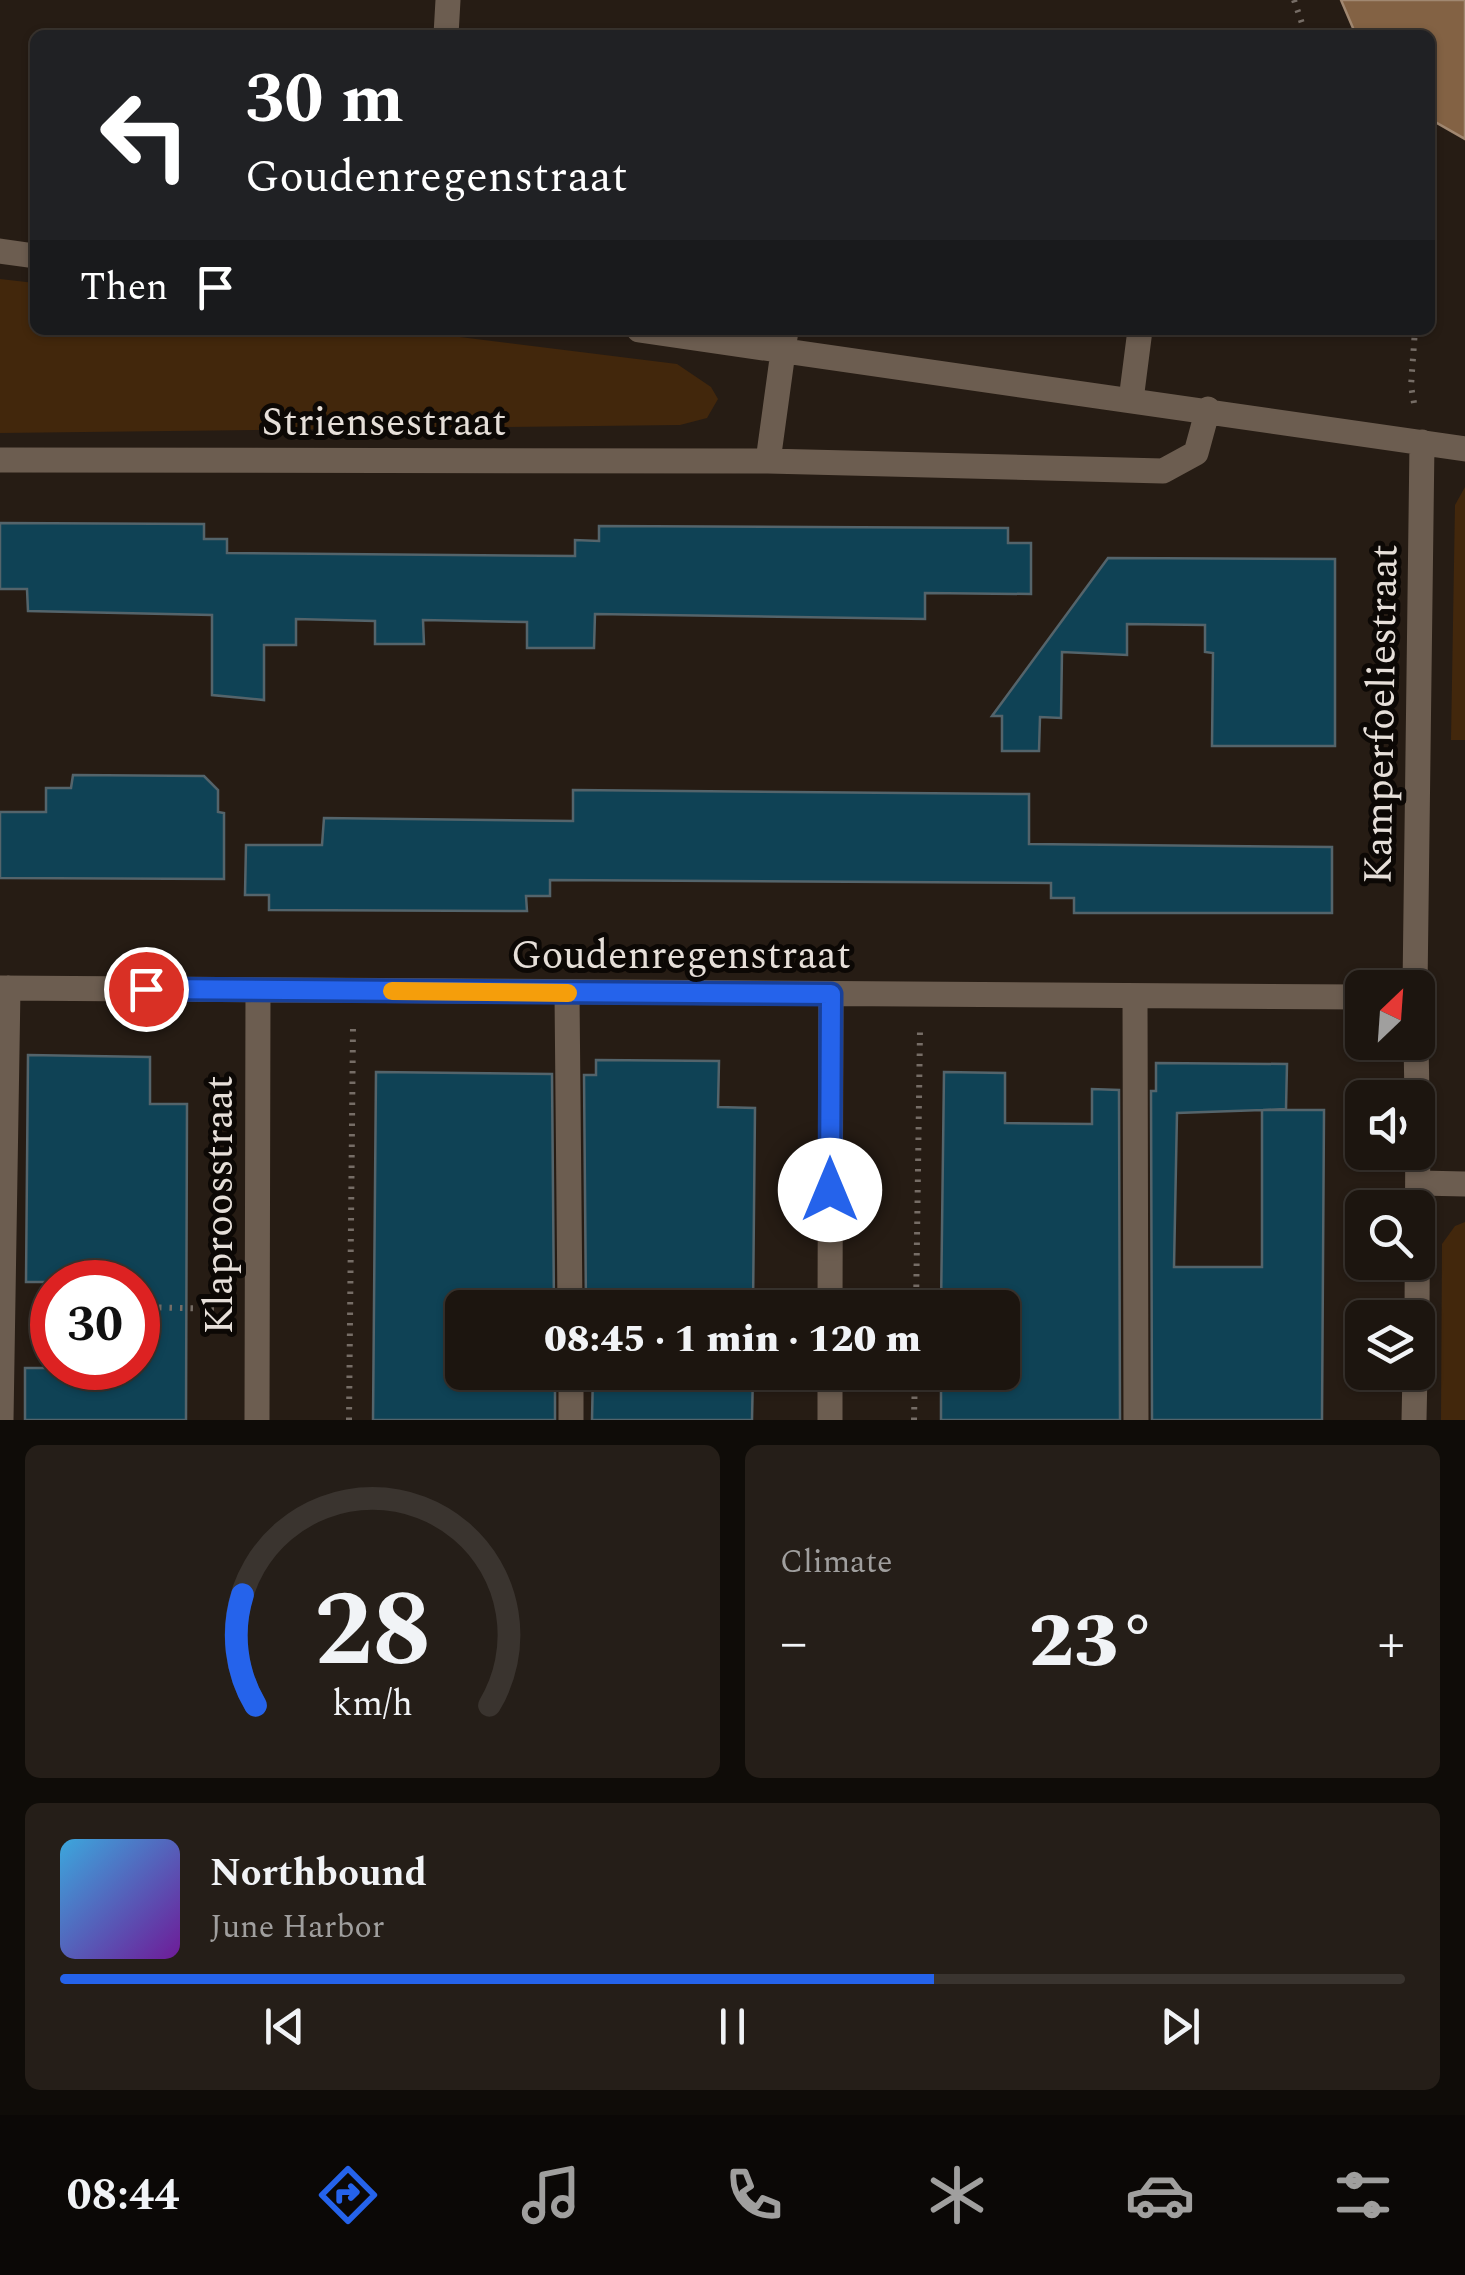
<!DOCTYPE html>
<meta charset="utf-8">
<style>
:root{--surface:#1c150f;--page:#251e18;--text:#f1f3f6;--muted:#a09f9e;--line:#3a342f;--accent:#2563eb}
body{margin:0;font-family:Spectral,serif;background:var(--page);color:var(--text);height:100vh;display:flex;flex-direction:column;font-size:38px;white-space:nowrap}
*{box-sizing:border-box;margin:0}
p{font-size:32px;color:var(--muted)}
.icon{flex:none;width:55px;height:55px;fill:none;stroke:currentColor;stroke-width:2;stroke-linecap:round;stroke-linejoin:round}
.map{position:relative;height:1420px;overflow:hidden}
.panel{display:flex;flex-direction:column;gap:25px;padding:25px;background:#0f0c08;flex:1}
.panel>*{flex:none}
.top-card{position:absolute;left:30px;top:30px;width:1405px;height:305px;border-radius:15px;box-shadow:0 2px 8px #0004,0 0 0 2px var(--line);background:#202124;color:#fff;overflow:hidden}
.needle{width:65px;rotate:25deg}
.fabs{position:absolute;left:1345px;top:970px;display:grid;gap:20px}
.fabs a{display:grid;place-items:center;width:90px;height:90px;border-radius:15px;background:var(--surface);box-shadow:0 2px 8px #0004,0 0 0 2px var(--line);font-size:50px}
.speed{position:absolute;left:30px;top:1260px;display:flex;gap:20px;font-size:50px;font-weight:700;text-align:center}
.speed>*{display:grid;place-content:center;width:130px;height:130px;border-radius:50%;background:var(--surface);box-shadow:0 2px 8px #0004,0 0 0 2px var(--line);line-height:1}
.speed .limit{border:15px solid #d22;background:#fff;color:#111}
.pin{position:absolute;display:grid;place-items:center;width:85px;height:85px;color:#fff;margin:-42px;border:5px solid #fff;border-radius:50%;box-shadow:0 2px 10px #0007}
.me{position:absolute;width:110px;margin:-55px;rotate:0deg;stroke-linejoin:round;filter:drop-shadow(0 0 8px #0008)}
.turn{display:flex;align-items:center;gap:35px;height:210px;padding:0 50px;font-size:45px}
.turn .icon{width:130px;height:130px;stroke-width:2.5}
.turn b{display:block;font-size:70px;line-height:85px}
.then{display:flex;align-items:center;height:95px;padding:0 50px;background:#0003;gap:20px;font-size:38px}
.big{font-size:75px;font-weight:800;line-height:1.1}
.panel .tile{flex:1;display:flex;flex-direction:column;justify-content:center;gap:15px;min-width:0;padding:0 35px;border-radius:15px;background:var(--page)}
.panel .dial{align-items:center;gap:0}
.dial svg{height:260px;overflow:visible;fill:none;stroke:var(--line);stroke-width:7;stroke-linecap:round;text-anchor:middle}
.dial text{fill:var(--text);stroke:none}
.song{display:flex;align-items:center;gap:30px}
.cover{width:120px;height:120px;border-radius:15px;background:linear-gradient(135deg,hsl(200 70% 55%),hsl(280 70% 35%))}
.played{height:10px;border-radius:5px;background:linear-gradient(90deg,var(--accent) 65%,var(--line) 65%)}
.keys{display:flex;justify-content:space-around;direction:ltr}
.heat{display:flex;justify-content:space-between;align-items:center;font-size:55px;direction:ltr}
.panel .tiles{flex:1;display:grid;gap:25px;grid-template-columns:1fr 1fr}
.tile:last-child{grid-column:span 2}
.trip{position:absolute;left:445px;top:1290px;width:575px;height:100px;border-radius:15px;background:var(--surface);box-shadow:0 2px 8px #0004,0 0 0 2px var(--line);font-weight:800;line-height:100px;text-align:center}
.tabs{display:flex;height:160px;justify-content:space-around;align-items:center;background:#0b0806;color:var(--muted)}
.tabs .icon{width:70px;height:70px}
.tabs .selected{color:var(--accent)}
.tabs b{font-size:45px;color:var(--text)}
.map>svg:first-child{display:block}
.green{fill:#42270c}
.water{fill:#836244;stroke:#a18871;stroke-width:2.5}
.building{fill:#0f4255;stroke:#54646b;stroke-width:2.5;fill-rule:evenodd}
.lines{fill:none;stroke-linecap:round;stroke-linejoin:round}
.path{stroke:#766d66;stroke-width:6;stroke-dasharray:2.5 8;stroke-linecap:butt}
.minor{stroke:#6c5d50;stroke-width:25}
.route-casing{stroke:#184099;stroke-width:25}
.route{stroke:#2563eb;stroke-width:18}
.slow{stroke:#f59e0b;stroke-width:18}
.labels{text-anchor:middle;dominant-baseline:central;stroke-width:10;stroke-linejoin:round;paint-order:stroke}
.street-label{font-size:40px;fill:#e6dfd9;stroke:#0c0805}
</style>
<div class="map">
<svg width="1465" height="1420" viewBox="0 0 1465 1420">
<rect width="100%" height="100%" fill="#261c14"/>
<path class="green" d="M0,279l35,4v47h369l273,34 34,23 7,12 -11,19 -27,7 -680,8z
M1465,487v253h-14l4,-235z
M1465,1222v198h-24l1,-176 13,-18z"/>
<path class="water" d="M1341,0h124v139l-35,-20v-84h-74z"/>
<path class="building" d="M0,523l204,1v15h23v14l348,3v-16l24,1v-15l409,2v15h23v51l-106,-1v26l-330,-5 -1,34h-67v-26l-104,-2 1,24h-49v-23l-79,-2v26h-32v55l-52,-5v-80l-184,-4 -1,-22h-27z
M1108,558l227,1v187h-123l1,-93 -8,-1v-27l-78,-1v31l-65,-3 -1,66 -21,-1 -1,34h-37v-35h-10z
M73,775l131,1 14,14v22l6,1v66l-224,-1v-66h46v-24h25z
M573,790l456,4v50l303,3v66h-258v-15h-23v-15l-501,-3v16h-24l1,15 -258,-1v-15h-24l1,-50h76l2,-27 249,3z
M28,1055l122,2v47h37l-1,316h-161v-52h113v-86h-112z
M596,1060l123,1 -1,46 37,1 -2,200h-167l-2,-233h12z
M1156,1063l131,1 -1,45 -23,1h61l-2,310h-170l-1,-329h5zM1262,1110v157h-88l3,-154z
M376,1072l176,2 2,234h-101v75h102v37h-182z
M944,1072l61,1v50l87,1v-35l27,1 1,330h-179v-48h61v-64h-61z
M593,1372h160l-1,48h-160z"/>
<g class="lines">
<path class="path" d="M1294,0l12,35
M1414,403l-3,-17 4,-56
M138,1307l83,2
M916,1308l4,-277
M349,1420l4,-393
M914,1420l1,-48"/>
<path class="minor" d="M446,35l2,-35
M0,251l35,5
M639,330l826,119
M1131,400l9,-70
M0,460l768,1 395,10 33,-18 12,-44
M768,461l18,-131
M0,988l1362,9
M1415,988l7,-546
M567,993l3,315
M1135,996l1,424
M1416,1042l1,56
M1420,1183l45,1
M830,1308l1,-314
M1417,1318l1,-218
M571,1372v48
M1,1420l7,-432
M257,1420l1,-430
M830,1420v-48
M1414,1420l1,-48"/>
</g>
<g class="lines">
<defs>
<path id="route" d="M146,989l685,5 -1,196"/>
</defs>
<use href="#route" class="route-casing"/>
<use href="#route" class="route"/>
<path class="slow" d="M392,991l176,2"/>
</g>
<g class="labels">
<g class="street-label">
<text x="384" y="423">Striensestraat</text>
<text transform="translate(1382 714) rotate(-89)">Kamperfoeliestraat</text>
<text x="681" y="956">Goudenregenstraat</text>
<text transform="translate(220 1205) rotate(-90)">Klaproosstraat</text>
</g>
</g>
</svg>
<div class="fabs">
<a><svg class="needle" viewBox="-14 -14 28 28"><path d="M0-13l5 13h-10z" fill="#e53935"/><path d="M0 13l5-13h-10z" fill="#a09f9e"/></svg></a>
<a><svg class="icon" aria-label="sound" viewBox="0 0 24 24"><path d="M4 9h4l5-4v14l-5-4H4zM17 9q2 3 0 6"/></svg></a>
<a><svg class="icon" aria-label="search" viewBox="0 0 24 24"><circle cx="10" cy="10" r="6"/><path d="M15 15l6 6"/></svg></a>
<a><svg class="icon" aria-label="layers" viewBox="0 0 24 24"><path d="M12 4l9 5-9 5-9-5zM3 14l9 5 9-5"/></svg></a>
</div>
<div class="speed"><div class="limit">30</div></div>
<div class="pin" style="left:146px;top:989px;background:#d93025"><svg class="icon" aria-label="arrive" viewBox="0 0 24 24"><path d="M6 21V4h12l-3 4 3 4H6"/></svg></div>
<svg class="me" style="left:830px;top:1190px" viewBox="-20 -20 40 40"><circle r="19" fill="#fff"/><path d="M0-13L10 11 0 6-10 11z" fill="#2563eb"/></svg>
<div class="trip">08:45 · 1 min · 120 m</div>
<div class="top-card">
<div class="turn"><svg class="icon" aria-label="left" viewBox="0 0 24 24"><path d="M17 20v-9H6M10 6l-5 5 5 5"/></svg><div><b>30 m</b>Goudenregenstraat</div></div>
<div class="then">Then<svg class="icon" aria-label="arrive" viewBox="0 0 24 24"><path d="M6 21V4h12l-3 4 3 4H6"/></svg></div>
</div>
</div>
<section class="panel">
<div class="tiles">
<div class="tile dial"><svg viewBox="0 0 100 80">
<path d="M14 69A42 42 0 1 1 86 69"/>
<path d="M14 69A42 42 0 0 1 10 35" stroke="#2563eb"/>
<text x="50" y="56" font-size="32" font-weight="700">28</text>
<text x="50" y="72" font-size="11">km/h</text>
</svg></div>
<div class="tile"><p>Climate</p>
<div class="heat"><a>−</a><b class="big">23°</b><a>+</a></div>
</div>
<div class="tile">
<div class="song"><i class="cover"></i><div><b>Northbound</b><p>June Harbor</p></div></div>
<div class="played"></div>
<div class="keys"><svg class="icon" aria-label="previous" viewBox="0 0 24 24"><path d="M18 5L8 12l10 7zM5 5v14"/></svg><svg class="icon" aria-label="pause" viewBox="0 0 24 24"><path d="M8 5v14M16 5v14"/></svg><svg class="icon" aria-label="next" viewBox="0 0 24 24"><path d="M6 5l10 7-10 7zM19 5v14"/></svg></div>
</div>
</div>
</section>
<nav class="tabs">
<b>08:44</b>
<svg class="icon selected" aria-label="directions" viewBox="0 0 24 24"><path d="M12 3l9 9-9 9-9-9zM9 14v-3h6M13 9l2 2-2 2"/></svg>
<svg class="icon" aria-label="music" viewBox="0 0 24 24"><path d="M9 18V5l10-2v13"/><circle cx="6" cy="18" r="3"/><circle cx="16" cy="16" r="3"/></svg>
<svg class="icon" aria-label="phone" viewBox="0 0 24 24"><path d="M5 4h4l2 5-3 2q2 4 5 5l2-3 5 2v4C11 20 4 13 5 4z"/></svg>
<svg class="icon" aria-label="climate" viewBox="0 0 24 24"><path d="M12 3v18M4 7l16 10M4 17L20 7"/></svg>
<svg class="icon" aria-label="car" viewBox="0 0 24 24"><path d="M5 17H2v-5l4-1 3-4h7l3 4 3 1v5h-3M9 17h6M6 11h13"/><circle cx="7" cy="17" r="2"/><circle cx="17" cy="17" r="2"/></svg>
<svg class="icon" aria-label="filters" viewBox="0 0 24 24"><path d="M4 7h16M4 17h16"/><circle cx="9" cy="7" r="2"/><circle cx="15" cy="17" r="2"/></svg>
</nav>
